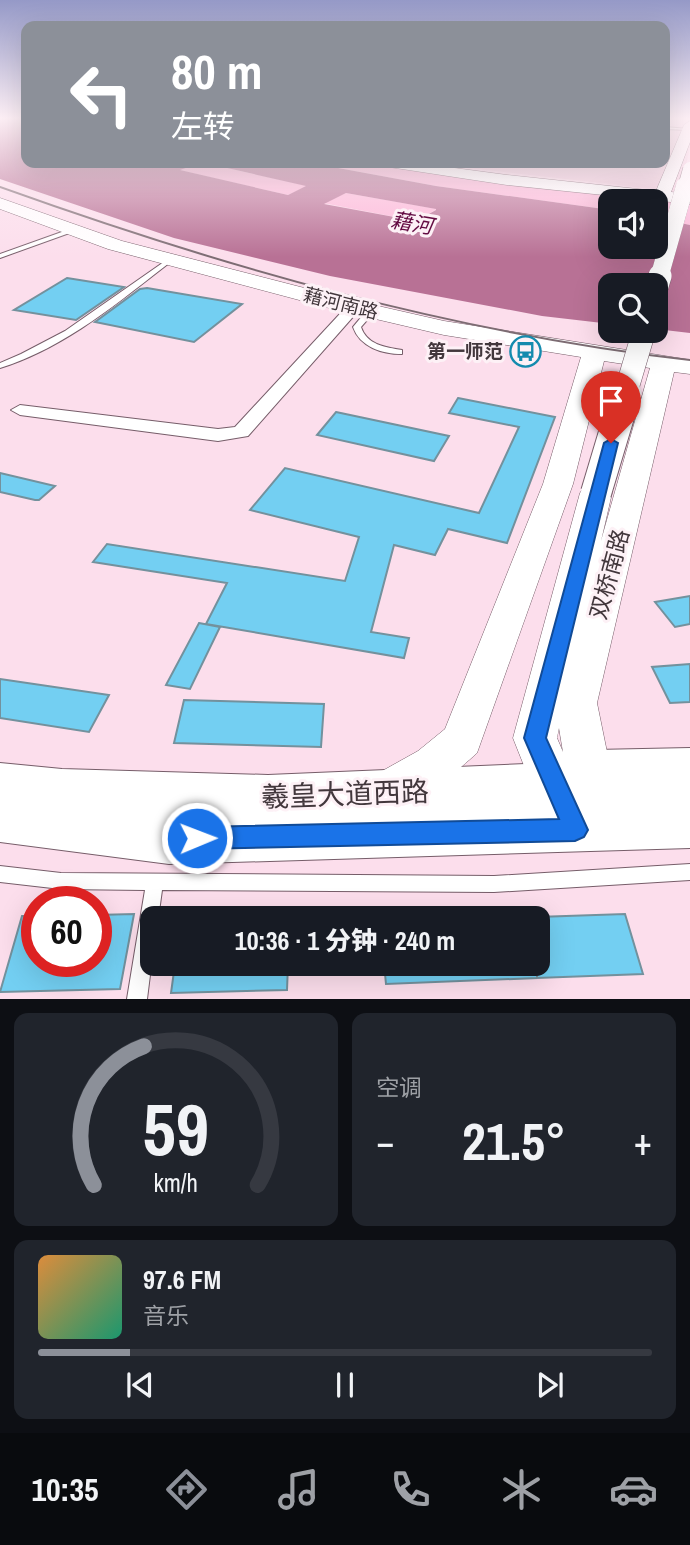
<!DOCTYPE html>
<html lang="zh">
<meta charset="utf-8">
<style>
:root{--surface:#171b24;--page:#20242c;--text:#f1f3f6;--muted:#9ea1a6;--line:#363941;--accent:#8c9099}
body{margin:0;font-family:"Archivo Narrow","Noto Sans SC",sans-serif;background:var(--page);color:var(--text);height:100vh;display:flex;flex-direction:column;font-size:26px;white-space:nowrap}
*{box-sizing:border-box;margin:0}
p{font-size:23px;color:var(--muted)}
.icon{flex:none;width:38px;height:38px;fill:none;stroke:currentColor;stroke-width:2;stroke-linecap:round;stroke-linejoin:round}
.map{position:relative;height:999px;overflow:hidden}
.drawer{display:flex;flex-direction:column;gap:14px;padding:14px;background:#0d0f14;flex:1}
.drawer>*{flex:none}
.banner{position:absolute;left:21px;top:21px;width:649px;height:147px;border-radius:14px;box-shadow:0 7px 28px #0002;background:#8c9099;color:#fff;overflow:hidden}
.buttons{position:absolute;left:598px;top:189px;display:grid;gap:14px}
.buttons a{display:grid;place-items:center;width:70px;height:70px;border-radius:14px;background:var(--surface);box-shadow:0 7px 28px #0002;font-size:35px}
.speed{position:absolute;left:21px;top:886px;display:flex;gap:14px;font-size:35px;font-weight:700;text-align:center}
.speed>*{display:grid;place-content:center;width:91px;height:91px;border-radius:50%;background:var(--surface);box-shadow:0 7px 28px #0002;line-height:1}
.speed .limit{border:10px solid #d22;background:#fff;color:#111}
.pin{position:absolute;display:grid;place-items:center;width:60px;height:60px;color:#fff;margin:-72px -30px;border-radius:50% 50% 50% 0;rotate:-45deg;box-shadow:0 0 7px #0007}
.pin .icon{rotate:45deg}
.me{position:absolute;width:77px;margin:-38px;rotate:89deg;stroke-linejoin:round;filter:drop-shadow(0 0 5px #0008)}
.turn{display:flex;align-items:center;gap:24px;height:147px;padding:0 35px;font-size:32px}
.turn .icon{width:91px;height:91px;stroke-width:2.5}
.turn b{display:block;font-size:49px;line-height:60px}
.big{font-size:52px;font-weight:800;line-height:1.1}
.drawer .widget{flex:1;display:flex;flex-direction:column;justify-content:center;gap:10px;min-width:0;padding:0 24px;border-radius:14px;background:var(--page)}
.drawer .dial{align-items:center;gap:0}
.dial svg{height:182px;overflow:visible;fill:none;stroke:var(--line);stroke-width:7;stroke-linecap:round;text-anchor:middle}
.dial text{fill:var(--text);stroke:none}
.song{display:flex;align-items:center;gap:21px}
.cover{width:84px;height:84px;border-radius:10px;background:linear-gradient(135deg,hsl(30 70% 55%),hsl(160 70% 35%))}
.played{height:7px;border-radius:4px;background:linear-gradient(90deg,var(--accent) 15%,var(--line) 15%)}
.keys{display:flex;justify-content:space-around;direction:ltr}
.heat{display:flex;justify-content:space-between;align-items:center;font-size:38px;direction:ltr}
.drawer .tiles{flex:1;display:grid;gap:14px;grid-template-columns:1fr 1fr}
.widget:last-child{grid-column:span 2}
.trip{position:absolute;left:140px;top:906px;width:410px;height:70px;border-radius:14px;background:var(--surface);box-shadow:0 7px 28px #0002;font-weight:800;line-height:70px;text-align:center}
.tabs{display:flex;height:112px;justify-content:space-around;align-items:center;background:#090b0e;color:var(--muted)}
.tabs .icon{width:49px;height:49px}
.tabs .on{color:var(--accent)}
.tabs b{font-size:32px;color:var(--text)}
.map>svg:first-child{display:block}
.built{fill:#f5d0e1}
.green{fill:#fcb7d8}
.water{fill:#b87195;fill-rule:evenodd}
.building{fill:#73cff2;stroke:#73919d;stroke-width:2}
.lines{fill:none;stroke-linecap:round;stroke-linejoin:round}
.lane-casing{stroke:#765d69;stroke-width:2}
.street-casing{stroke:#765d69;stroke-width:2}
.secondary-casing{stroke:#765d69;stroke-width:1}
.primary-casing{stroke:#765d69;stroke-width:2}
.lane{fill:#fff;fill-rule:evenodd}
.street{fill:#fff;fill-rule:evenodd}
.secondary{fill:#fff;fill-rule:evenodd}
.primary{fill:#fff;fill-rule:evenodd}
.tram{stroke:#7d6c73;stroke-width:2}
.secondary-bridge-far3-casing{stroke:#765d69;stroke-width:15;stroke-linecap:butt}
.secondary-bridge-far2-casing{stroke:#765d69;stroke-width:18;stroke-linecap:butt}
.secondary-bridge-far1-casing{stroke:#765d69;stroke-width:24;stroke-linecap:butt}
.secondary-bridge-casing{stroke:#765d69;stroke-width:32;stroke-linecap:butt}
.secondary-bridge-far3{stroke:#fff;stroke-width:14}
.secondary-bridge-far2{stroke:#fff;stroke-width:18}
.secondary-bridge-far1{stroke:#fff;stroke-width:23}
.secondary-bridge{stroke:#fff;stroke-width:30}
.route{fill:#1a73e8;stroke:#114b97;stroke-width:2}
.labels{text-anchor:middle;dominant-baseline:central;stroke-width:6;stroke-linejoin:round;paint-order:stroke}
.far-street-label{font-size:19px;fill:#42373c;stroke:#fdf1f6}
.far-poi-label{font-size:19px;font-weight:bold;fill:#42373c;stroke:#fdf1f6;text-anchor:end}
.far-water-label{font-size:21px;font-style:italic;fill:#640c43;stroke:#fdf1f6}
.street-label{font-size:23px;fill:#42373c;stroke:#fdf1f6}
.near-street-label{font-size:28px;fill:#42373c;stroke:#fdf1f6}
</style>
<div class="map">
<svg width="690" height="999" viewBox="0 0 690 999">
<rect width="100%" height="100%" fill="#fcdeec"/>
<path class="built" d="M665,117h25v31l-10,44 -255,-29h240z"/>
<path class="green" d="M200,163h5l103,23 -20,9 -109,-25z
M311,163h63l316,40v22l-34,-7v-17h-45v9l-175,-24z
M346,193l91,16 -21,12 -93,-18z"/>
<path class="water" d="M0,117h26v46h174l-20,7 108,25 18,-9 -101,-23h106l125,23 175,24v37h45v-29l34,7v108l-34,-4v-44h-45v39l-69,-8 -212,-40 -156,-38 -174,-59zM346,193l90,16v1l-20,11 -92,-17z"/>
<path class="building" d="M67,278l57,9 -48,33 -62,-10z
M147,288l95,16 -48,38 -99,-20 45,-33z
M458,398l97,19 -48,126 -59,-14 -13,26 -41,-10 -23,87 38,6 -5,20 -198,-34 21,-41 -134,-21 14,-18 238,37 14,-44 -109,-27 35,-42 194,45 40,-86 -70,-14z
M336,412l113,24 -15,25 -117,-26z
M0,473l55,13 -16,14h-4l-35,-8z
M690,596v28l-15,3 -20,-25z
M199,623l21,4 -30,62 -24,-4z
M690,664v38l-20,1 -18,-36z
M0,679l109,16 -20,37 -89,-14z
M184,700l140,4 -3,43 -147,-4z
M134,914l-14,75 -120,3 22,-76h15v45h59v-46z
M625,914l18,60 -106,4v-61z
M175,964h113l-1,26 -116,3z
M384,964h153v14l-151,6z"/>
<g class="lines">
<defs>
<path id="lane" d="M665,127l23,2 2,1 -25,-1z
M73,228l3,2 -1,1 -75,27v-4z
M171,257l2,1v2c-53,41 -108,88 -173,108v-5l21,-9 44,-23z
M368,309l7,2 -14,16c6,18 24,20 41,23v4c-20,0 -42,-7 -49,-27z
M690,748v12l-95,2 -5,-2 -2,-4 2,-4 5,-2z
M690,864v16l-196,12 -332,-2 -4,29h-6v40l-5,40h-20l18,-109 -84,-1 -61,-7v-16l61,7 433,3z"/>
<path id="street" d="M354,303l5,1 2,3 -2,3 -111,126 -30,5 -198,-26 -9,-5 9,-5 198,24 17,-2 114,-123z"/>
<path id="secondary" d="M690,121v21l-19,50 19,2v10l-183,-19 -118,-18 -7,-4h35l90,12 149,16 28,-66z
M0,198l122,43 221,57 101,23 246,39v14l-16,-2 -77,331 11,54 13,26 -7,14 -16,6 -15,-6 1,4 -6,15 -17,6 -17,-6 -31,-78 67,-245 5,-7 11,-2 11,2 5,7 -11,48 49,-173 -46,-7 -31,123 -96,269c-15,14 -66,57 -87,56 -4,-1 -11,-4 -15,-6l-7,-14 7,-14 43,-24 27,-22 98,-245 38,-127 -137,-22 -111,-26 -225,-60 -108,-40zM559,728l4,24 -6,-14z"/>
<path id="primary" d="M690,757v91l-521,16 -169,-22v-79l62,6 206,6z"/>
</defs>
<use href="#lane" class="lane-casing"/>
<use href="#street" class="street-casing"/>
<use href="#secondary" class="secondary-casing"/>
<use href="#primary" class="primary-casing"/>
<use href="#lane" class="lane"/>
<use href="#street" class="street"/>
<use href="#secondary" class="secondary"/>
<use href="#primary" class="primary"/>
<path class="tram" d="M0,187c223,80 454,146 690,173"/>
<defs>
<path id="secondary-bridge-far3" d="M685,187l5,-18"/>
<path id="secondary-bridge-far2" d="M659,278l26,-92"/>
<path id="secondary-bridge-far1" d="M656,289l4,-13
M625,395l19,-64"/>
<path id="secondary-bridge" d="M596,493l30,-100"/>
</defs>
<use href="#secondary-bridge-far3" class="secondary-bridge-far3-casing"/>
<use href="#secondary-bridge-far2" class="secondary-bridge-far2-casing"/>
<use href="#secondary-bridge-far1" class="secondary-bridge-far1-casing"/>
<use href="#secondary-bridge" class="secondary-bridge-casing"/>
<use href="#secondary-bridge-far3" class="secondary-bridge-far3"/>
<use href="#secondary-bridge-far2" class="secondary-bridge-far2"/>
<use href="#secondary-bridge-far1" class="secondary-bridge-far1"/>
<use href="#secondary-bridge" class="secondary-bridge"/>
</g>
<linearGradient id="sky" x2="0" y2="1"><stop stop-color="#9599c7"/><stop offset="0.46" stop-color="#fef0f6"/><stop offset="1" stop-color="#fef0f6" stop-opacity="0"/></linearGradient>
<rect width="690" height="257" fill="url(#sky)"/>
<path class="route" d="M611,439l7,4 -72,295 42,92 -4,7 -9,4 -378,8 -9,-3 -4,-8 4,-8 9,-3 362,-8 -35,-81 80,-295z"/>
<defs>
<symbol id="bus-ring" viewBox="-11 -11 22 22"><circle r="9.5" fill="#fdf1f6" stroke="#148bae" stroke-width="1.5"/><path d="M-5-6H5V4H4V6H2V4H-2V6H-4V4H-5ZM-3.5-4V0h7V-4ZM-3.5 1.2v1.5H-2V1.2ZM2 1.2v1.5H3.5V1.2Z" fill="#148bae"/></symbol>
</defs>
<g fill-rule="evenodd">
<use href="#bus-ring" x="508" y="334" width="35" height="35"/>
</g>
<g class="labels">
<g class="far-street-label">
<text transform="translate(341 303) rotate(14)">藉河南路</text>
</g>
<g class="far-poi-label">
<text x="503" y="351">第一师范</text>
</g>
<g class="far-water-label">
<text transform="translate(412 223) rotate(9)">藉河</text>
</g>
<g class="street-label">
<text transform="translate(609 574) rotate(-75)">双桥南路</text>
</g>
<g class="near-street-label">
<text transform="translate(345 794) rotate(-2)">羲皇大道西路</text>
</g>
</g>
</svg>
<div class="buttons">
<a><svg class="icon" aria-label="sound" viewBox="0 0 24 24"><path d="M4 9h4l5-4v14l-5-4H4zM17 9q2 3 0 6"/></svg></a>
<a><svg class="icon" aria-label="search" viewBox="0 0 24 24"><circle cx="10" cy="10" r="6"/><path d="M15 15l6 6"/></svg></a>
</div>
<div class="speed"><div class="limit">60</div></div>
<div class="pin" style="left:611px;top:443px;background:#d93025"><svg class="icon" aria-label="arrive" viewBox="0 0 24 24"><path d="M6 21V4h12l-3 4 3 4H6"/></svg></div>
<svg class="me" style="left:197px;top:838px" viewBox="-20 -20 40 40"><circle r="17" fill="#1a73e8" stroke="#fff" stroke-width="3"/><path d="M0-11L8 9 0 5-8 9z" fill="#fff"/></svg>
<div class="trip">10:36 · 1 分钟 · 240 m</div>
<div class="banner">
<div class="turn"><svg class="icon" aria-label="left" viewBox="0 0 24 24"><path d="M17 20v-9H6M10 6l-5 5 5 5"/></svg><div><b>80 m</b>左转</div></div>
</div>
</div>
<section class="drawer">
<div class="tiles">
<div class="widget dial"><svg viewBox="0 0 100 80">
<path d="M14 69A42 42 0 1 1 86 69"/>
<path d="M14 69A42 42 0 0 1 36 8" stroke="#8c9099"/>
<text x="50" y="56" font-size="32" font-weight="700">59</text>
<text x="50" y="72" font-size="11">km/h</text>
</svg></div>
<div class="widget"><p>空调</p>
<div class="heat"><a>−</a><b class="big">21.5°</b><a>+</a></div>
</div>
<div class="widget">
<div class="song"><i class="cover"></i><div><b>97.6 FM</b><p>音乐</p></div></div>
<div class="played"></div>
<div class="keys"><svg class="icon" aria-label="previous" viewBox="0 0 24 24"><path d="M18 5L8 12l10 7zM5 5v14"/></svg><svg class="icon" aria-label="pause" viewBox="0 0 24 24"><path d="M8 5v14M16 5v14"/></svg><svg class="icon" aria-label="next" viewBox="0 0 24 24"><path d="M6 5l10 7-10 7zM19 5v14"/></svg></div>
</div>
</div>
</section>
<nav class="tabs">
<b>10:35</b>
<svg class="icon on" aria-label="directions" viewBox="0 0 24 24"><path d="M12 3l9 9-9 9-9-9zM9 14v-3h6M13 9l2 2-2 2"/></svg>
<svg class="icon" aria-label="music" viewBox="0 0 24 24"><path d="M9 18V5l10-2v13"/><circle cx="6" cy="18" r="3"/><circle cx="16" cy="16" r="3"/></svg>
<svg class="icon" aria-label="phone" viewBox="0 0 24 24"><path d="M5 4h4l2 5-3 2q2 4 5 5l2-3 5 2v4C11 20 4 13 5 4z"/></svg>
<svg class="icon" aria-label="climate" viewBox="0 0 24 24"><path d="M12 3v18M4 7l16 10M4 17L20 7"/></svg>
<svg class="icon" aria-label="car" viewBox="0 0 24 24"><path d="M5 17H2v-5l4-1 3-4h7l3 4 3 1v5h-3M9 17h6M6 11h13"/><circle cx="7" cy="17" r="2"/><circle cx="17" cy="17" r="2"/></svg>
</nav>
